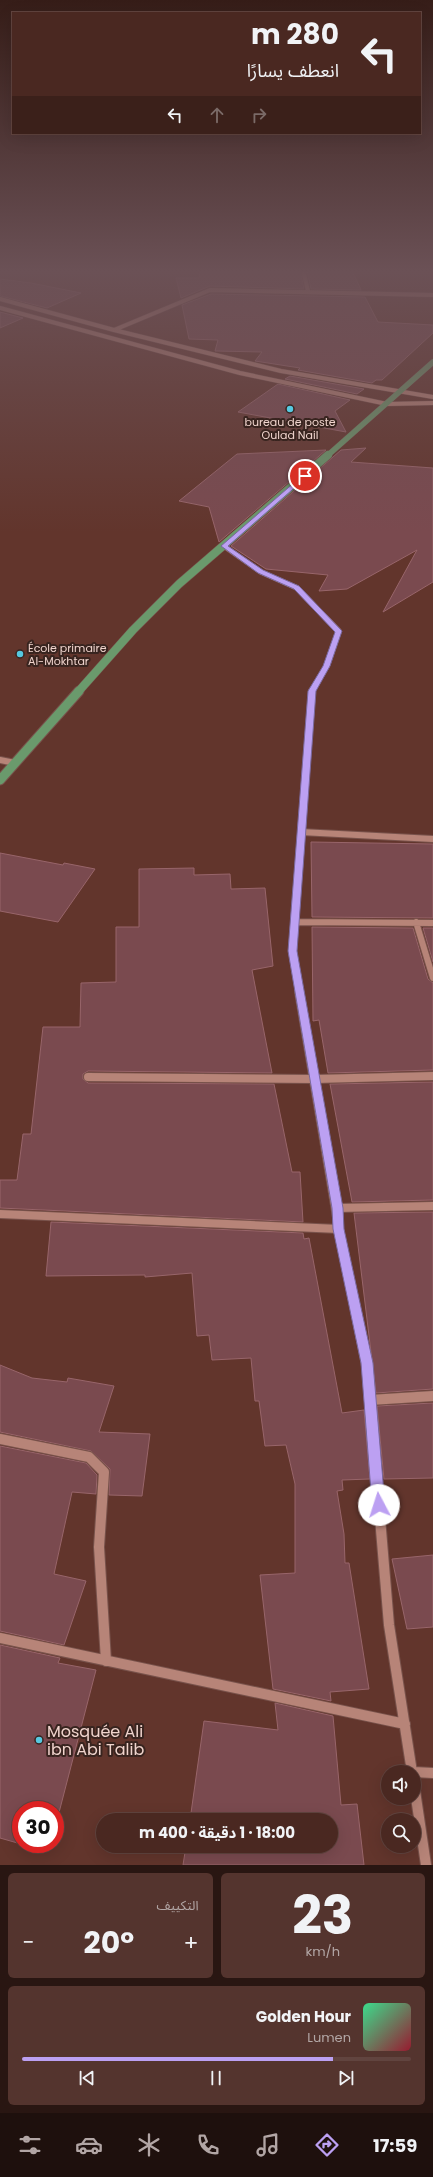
<!DOCTYPE html>
<html lang="ar">
<meta charset="utf-8">
<style>
:root{--surface:#4a2821;--page:#54342e;--text:#f1f3f6;--muted:#b2a6a5;--line:#61443f;--accent:#bca0f2}
body{margin:0;font-family:Poppins,"Noto Sans Arabic",sans-serif;background:var(--page);color:var(--text);direction:rtl;height:100vh;display:flex;flex-direction:column;font-size:15px;white-space:nowrap}
*{box-sizing:border-box;margin:0}
p{font-size:13px;color:var(--muted)}
.icon{flex:none;width:22px;height:22px;fill:none;stroke:currentColor;stroke-width:2;stroke-linecap:round;stroke-linejoin:round}
.map{position:relative;height:1865px;overflow:hidden;direction:ltr}
.details{display:flex;flex-direction:column;gap:8px;padding:8px;background:#291612;flex:1}
.details>*{flex:none}
.banner{position:absolute;left:12px;top:12px;width:409px;height:122px;border-radius:0px;box-shadow:0 4px 16px #0002,0 0 0 1px var(--line);direction:rtl;background:#4a2821;color:var(--text);overflow:hidden}
.buttons{position:absolute;left:381px;top:1765px;display:grid;gap:8px}
.buttons a{display:grid;place-items:center;width:40px;height:40px;border-radius:50%;background:var(--surface);box-shadow:0 4px 16px #0002,0 0 0 1px var(--line);font-size:20px}
.speed{position:absolute;left:12px;top:1801px;display:flex;gap:8px;font-size:20px;font-weight:700;text-align:center}
.speed>*{display:grid;place-content:center;width:52px;height:52px;border-radius:50%;background:var(--surface);box-shadow:0 4px 16px #0002,0 0 0 1px var(--line);line-height:1}
.speed .limit{border:6px solid #d22;background:#fff;color:#111}
.pin{position:absolute;display:grid;place-items:center;width:34px;height:34px;color:#fff;margin:-17px;border:2px solid #fff;border-radius:50%;box-shadow:0 1px 4px #0007}
.me{position:absolute;width:44px;margin:-22px;rotate:355deg;stroke-linejoin:round;filter:drop-shadow(0 0 3px #0008)}
.turn{display:flex;align-items:center;gap:14px;height:84px;padding:0 16px;font-size:18px}
.turn .icon{width:52px;height:52px;stroke-width:2.5}
.turn b{display:block;font-size:28px;line-height:34px}
.lanes{display:flex;align-items:center;height:38px;padding:0 16px;background:#0003;justify-content:center;gap:20px;direction:ltr}
.lanes .off{opacity:.35}
.big{font-size:30px;font-weight:700;line-height:1.1}
.details .widget{flex:1;display:flex;flex-direction:column;justify-content:center;gap:6px;min-width:0;padding:0 14px;border-radius:6px;background:var(--page)}
.details .dial{align-items:center;gap:0}
.dial b{font-size:52px;line-height:1}
.song{display:flex;align-items:center;gap:12px}
.cover{width:48px;height:48px;border-radius:6px;background:linear-gradient(135deg,hsl(150 70% 55%),hsl(350 70% 35%))}
.played{height:4px;border-radius:2px;background:linear-gradient(90deg,var(--accent) 80%,var(--line) 80%)}
.keys{display:flex;justify-content:space-around;direction:ltr}
.heat{display:flex;justify-content:space-between;align-items:center;font-size:22px;direction:ltr}
.details .tiles{flex:1;display:grid;gap:8px;grid-template-columns:1fr 1fr}
.widget:last-child{grid-column:span 2}
.trip{position:absolute;left:96px;top:1813px;width:242px;height:40px;border-radius:20px;background:var(--surface);box-shadow:0 4px 16px #0002,0 0 0 1px var(--line);font-weight:700;line-height:40px;text-align:center;direction:rtl}
.dock{display:flex;height:64px;justify-content:space-around;align-items:center;background:#1e100d;color:var(--muted)}
.dock .icon{width:28px;height:28px}
.dock .selected{color:var(--accent)}
.dock b{font-size:18px;color:var(--text)}
.map>svg:first-child{display:block}
.building{fill:#7a4a4f;stroke:#98656a}
.lines{fill:none;stroke-linecap:round;stroke-linejoin:round}
.minor-far4-casing{stroke:#78524b;stroke-width:5}
.minor-far3-casing{stroke:#78524b;stroke-width:6}
.minor-far2-casing{stroke:#78524b;stroke-width:8}
.minor-far1-casing{stroke:#78524b;stroke-width:10}
.minor-casing{stroke:#78524b;stroke-width:12}
.major-far2-casing{stroke:#78524b;stroke-width:6}
.major-far1-casing{stroke:#78524b;stroke-width:9}
.major-casing{stroke:#78524b;stroke-width:11}
.minor-far4{stroke:#b78478;stroke-width:4}
.minor-far3{stroke:#b78478;stroke-width:5}
.minor-far2{stroke:#b78478;stroke-width:6}
.minor-far1{stroke:#b78478;stroke-width:8}
.minor{stroke:#b78478;stroke-width:10}
.major-far2{stroke:#6a9a6c;stroke-width:5.5}
.major-far1{stroke:#6a9a6c;stroke-width:8}
.major{stroke:#6a9a6c;stroke-width:9}
.route{fill:#bca0f2;stroke:#7a689d}
.poi-dot{fill:#56c9e1;stroke:#38241f;stroke-width:1.5}
.labels{text-anchor:middle;dominant-baseline:central;stroke-width:4;stroke-linejoin:round;paint-order:stroke}
.far-poi-label{font-size:11px;fill:#f0d4cd;stroke:#38241f}
.near-poi-label{font-size:16px;fill:#f0d4cd;stroke:#38241f;text-anchor:start}
</style>
<div class="map">
<svg width="433" height="1865" viewBox="0 0 433 1865">
<rect width="100%" height="100%" fill="#62352c"/>
<path class="building" d="M200,270h100l4,19 -94,-3 -29,12 -5,-20h23z
M307,270h45l9,20 -50,-1z
M0,279l31,4 50,10 -34,15 -47,-12z
M211,294l154,3 13,25 55,3v8l-51,47h-6l-4,3 -74,-13 2,-2 -45,-7 7,-9 -47,-1 3,-11 -29,-1 -7,-34z
M0,312l23,6 -23,10z
M290,376l74,13 -7,5 -72,-15z
M278,384l72,16 -15,11 11,21 -108,-20z
M366,448l-15,14 82,6v114l-50,30 34,-62 -70,39 -28,2 9,-16 -62,-6 -35,-23 110,-96z
M326,450l-107,92 -10,-35 -30,-6 58,-47z
M311,842l122,2v74l-121,-1z
M0,853l63,12 1,-2 31,6 -37,53 -58,-11z
M194,868v7l36,-1 1,15 34,-1 8,78 -21,4 20,103 -184,-2 -5,3v5l5,4 186,1 18,88h8l3,50 -303,-14v-28h17l6,-46h8l12,-107h37l1,-44 35,-1v-55h23v-58z
M312,927l101,1 15,51 5,4v87l-105,3 -9,-53 -6,1z
M423,928h10v34z
M433,1082v118l-81,2 -22,-118z
M433,1212v177l-57,4 -22,-180z
M51,1222l252,11 1,6 5,-1 33,175 22,-3 6,69 -28,1 1,10 -6,1 7,43 1,29h4l20,126 -39,3 1,9 -58,-12 -13,-114 35,-2v-89l-9,-39 -21,1 -6,-45h-4l-4,-43 -39,2 -3,-25 -12,1 -5,-63 -47,4v-2l-99,1z
M0,1365l32,13 35,4 1,-4 46,8 -15,46 51,2 -8,62 -33,-1 1,-26 -19,-18 -91,-19z
M433,1403v75l-49,1 -7,-73z
M0,1446l86,17 11,12 -1,19 -24,-2 -18,82 32,7 -22,64 -64,-14z
M433,1555v72l-26,2 -15,-70z
M0,1645l60,13 -2,5 38,7 -41,158v-18h-34v34l-21,-6z
M275,1703l58,13 8,89 16,-1 7,61h-181l3,-19h145v-26h-141l14,-99 74,9z
M22,1844h29l-2,7z"/>
<g class="lines">
<defs>
<path id="minor-far4" d="M303,270l5,21
M0,299l114,31 167,41 152,26
M0,308l240,65 147,31 46,-1
M114,330l96,-40 223,5"/>
<path id="minor-far3" d="M224,546l37,26 36,16 42,43 -12,35 -15,26"/>
<path id="minor-far2" d="M0,760l15,3
M301,832l132,7
M295,922l138,1
M416,922l17,56
M299,993l-7,-42 20,-260"/>
<path id="minor-far1" d="M299,992l40,237 29,147
M88,1077l227,2 118,-3
M337,1208l96,-2
M0,1214l339,15"/>
<path id="minor" d="M368,1375l21,250 23,147
M370,1400l63,-4
M0,1439l89,18 15,15 -5,75 7,114
M0,1638l405,86
M414,1772l19,1
M414,1784l12,81"/>
<path id="major-far2" d="M327,456l106,-94"/>
<path id="major-far1" d="M78,692l55,-62 46,-46 149,-129"/>
<path id="major" d="M0,780l79,-89"/>
</defs>
<use href="#minor-far4" class="minor-far4-casing"/>
<use href="#minor-far3" class="minor-far3-casing"/>
<use href="#minor-far2" class="minor-far2-casing"/>
<use href="#minor-far1" class="minor-far1-casing"/>
<use href="#minor" class="minor-casing"/>
<use href="#major-far2" class="major-far2-casing"/>
<use href="#major-far1" class="major-far1-casing"/>
<use href="#major" class="major-casing"/>
<use href="#minor-far4" class="minor-far4"/>
<use href="#minor-far3" class="minor-far3"/>
<use href="#minor-far2" class="minor-far2"/>
<use href="#minor-far1" class="minor-far1"/>
<use href="#minor" class="minor"/>
<use href="#major-far2" class="major-far2"/>
<use href="#major-far1" class="major-far1"/>
<use href="#major" class="major"/>
</g>
<linearGradient id="sky" x2="0" y2="1"><stop stop-color="#361d18"/><stop offset="0.51" stop-color="#6b5156"/><stop offset="1" stop-color="#6b5156" stop-opacity="0"/></linearGradient>
<rect width="433" height="532" fill="url(#sky)"/>
<path class="route" d="M303,475l5,1 -80,70 35,24 36,16 43,45 -12,35 -14,25 -19,260 46,257 1,21 29,134 12,142 -2,4 -4,1 -5,-1 -2,-4 -11,-142 -28,-134 -1,-21 -44,-257 20,-260 15,-25 12,-34 -41,-43 -36,-16 -37,-27z"/>
<g class="poi-dot">
<circle cx="290" cy="409" r="4"/>
<circle cx="20" cy="654" r="4"/>
<circle cx="39" cy="1740" r="4"/>
</g>
<g class="labels">
<g class="far-poi-label">
<text x="290" y="422">bureau de poste<tspan x="290" dy="13">Oulad Nail</tspan></text>
<text x="28" y="648" text-anchor="start">École primaire<tspan x="28" dy="13">Al-Mokhtar</tspan></text>
</g>
<g class="near-poi-label">
<text x="47" y="1731">Mosquée Ali<tspan x="47" dy="18">ibn Abi Talib</tspan></text>
</g>
</g>
</svg>
<div class="buttons">
<a><svg class="icon" aria-label="sound" viewBox="0 0 24 24"><path d="M4 9h4l5-4v14l-5-4H4zM17 9q2 3 0 6"/></svg></a>
<a><svg class="icon" aria-label="search" viewBox="0 0 24 24"><circle cx="10" cy="10" r="6"/><path d="M15 15l6 6"/></svg></a>
</div>
<div class="speed"><div class="limit">30</div></div>
<div class="pin" style="left:305px;top:476px;background:#d93025"><svg class="icon" aria-label="arrive" viewBox="0 0 24 24"><path d="M6 21V4h12l-3 4 3 4H6"/></svg></div>
<svg class="me" style="left:379px;top:1505px" viewBox="-20 -20 40 40"><circle r="19" fill="#fff"/><path d="M0-13L10 11 0 6-10 11z" fill="#bca0f2"/></svg>
<div class="trip">18:00 · 1 دقيقة · 400 m</div>
<div class="banner">
<div class="turn"><svg class="icon" aria-label="left" viewBox="0 0 24 24"><path d="M17 20v-9H6M10 6l-5 5 5 5"/></svg><div><b>280 m</b>انعطف يسارًا</div></div>
<div class="lanes"><svg class="icon" aria-label="left" viewBox="0 0 24 24"><path d="M17 20v-9H6M10 6l-5 5 5 5"/></svg><svg class="icon off" aria-label="ahead" viewBox="0 0 24 24"><path d="M12 20V5M6 11l6-6 6 6"/></svg><svg class="icon off" aria-label="right" viewBox="0 0 24 24"><path d="M7 20v-9h11M14 6l5 5-5 5"/></svg></div>
</div>
</div>
<section class="details">
<div class="tiles">
<div class="widget dial"><b>23</b><p>km/h</p></div>
<div class="widget"><p>التكييف</p>
<div class="heat"><a>−</a><b class="big">20°</b><a>+</a></div>
</div>
<div class="widget">
<div class="song"><i class="cover"></i><div><b>Golden Hour</b><p>Lumen</p></div></div>
<div class="played"></div>
<div class="keys"><svg class="icon" aria-label="previous" viewBox="0 0 24 24"><path d="M18 5L8 12l10 7zM5 5v14"/></svg><svg class="icon" aria-label="pause" viewBox="0 0 24 24"><path d="M8 5v14M16 5v14"/></svg><svg class="icon" aria-label="next" viewBox="0 0 24 24"><path d="M6 5l10 7-10 7zM19 5v14"/></svg></div>
</div>
</div>
</section>
<nav class="dock">
<b>17:59</b>
<svg class="icon selected" aria-label="directions" viewBox="0 0 24 24"><path d="M12 3l9 9-9 9-9-9zM9 14v-3h6M13 9l2 2-2 2"/></svg>
<svg class="icon" aria-label="music" viewBox="0 0 24 24"><path d="M9 18V5l10-2v13"/><circle cx="6" cy="18" r="3"/><circle cx="16" cy="16" r="3"/></svg>
<svg class="icon" aria-label="phone" viewBox="0 0 24 24"><path d="M5 4h4l2 5-3 2q2 4 5 5l2-3 5 2v4C11 20 4 13 5 4z"/></svg>
<svg class="icon" aria-label="climate" viewBox="0 0 24 24"><path d="M12 3v18M4 7l16 10M4 17L20 7"/></svg>
<svg class="icon" aria-label="car" viewBox="0 0 24 24"><path d="M5 17H2v-5l4-1 3-4h7l3 4 3 1v5h-3M9 17h6M6 11h13"/><circle cx="7" cy="17" r="2"/><circle cx="17" cy="17" r="2"/></svg>
<svg class="icon" aria-label="filters" viewBox="0 0 24 24"><path d="M4 7h16M4 17h16"/><circle cx="9" cy="7" r="2"/><circle cx="15" cy="17" r="2"/></svg>
</nav>
